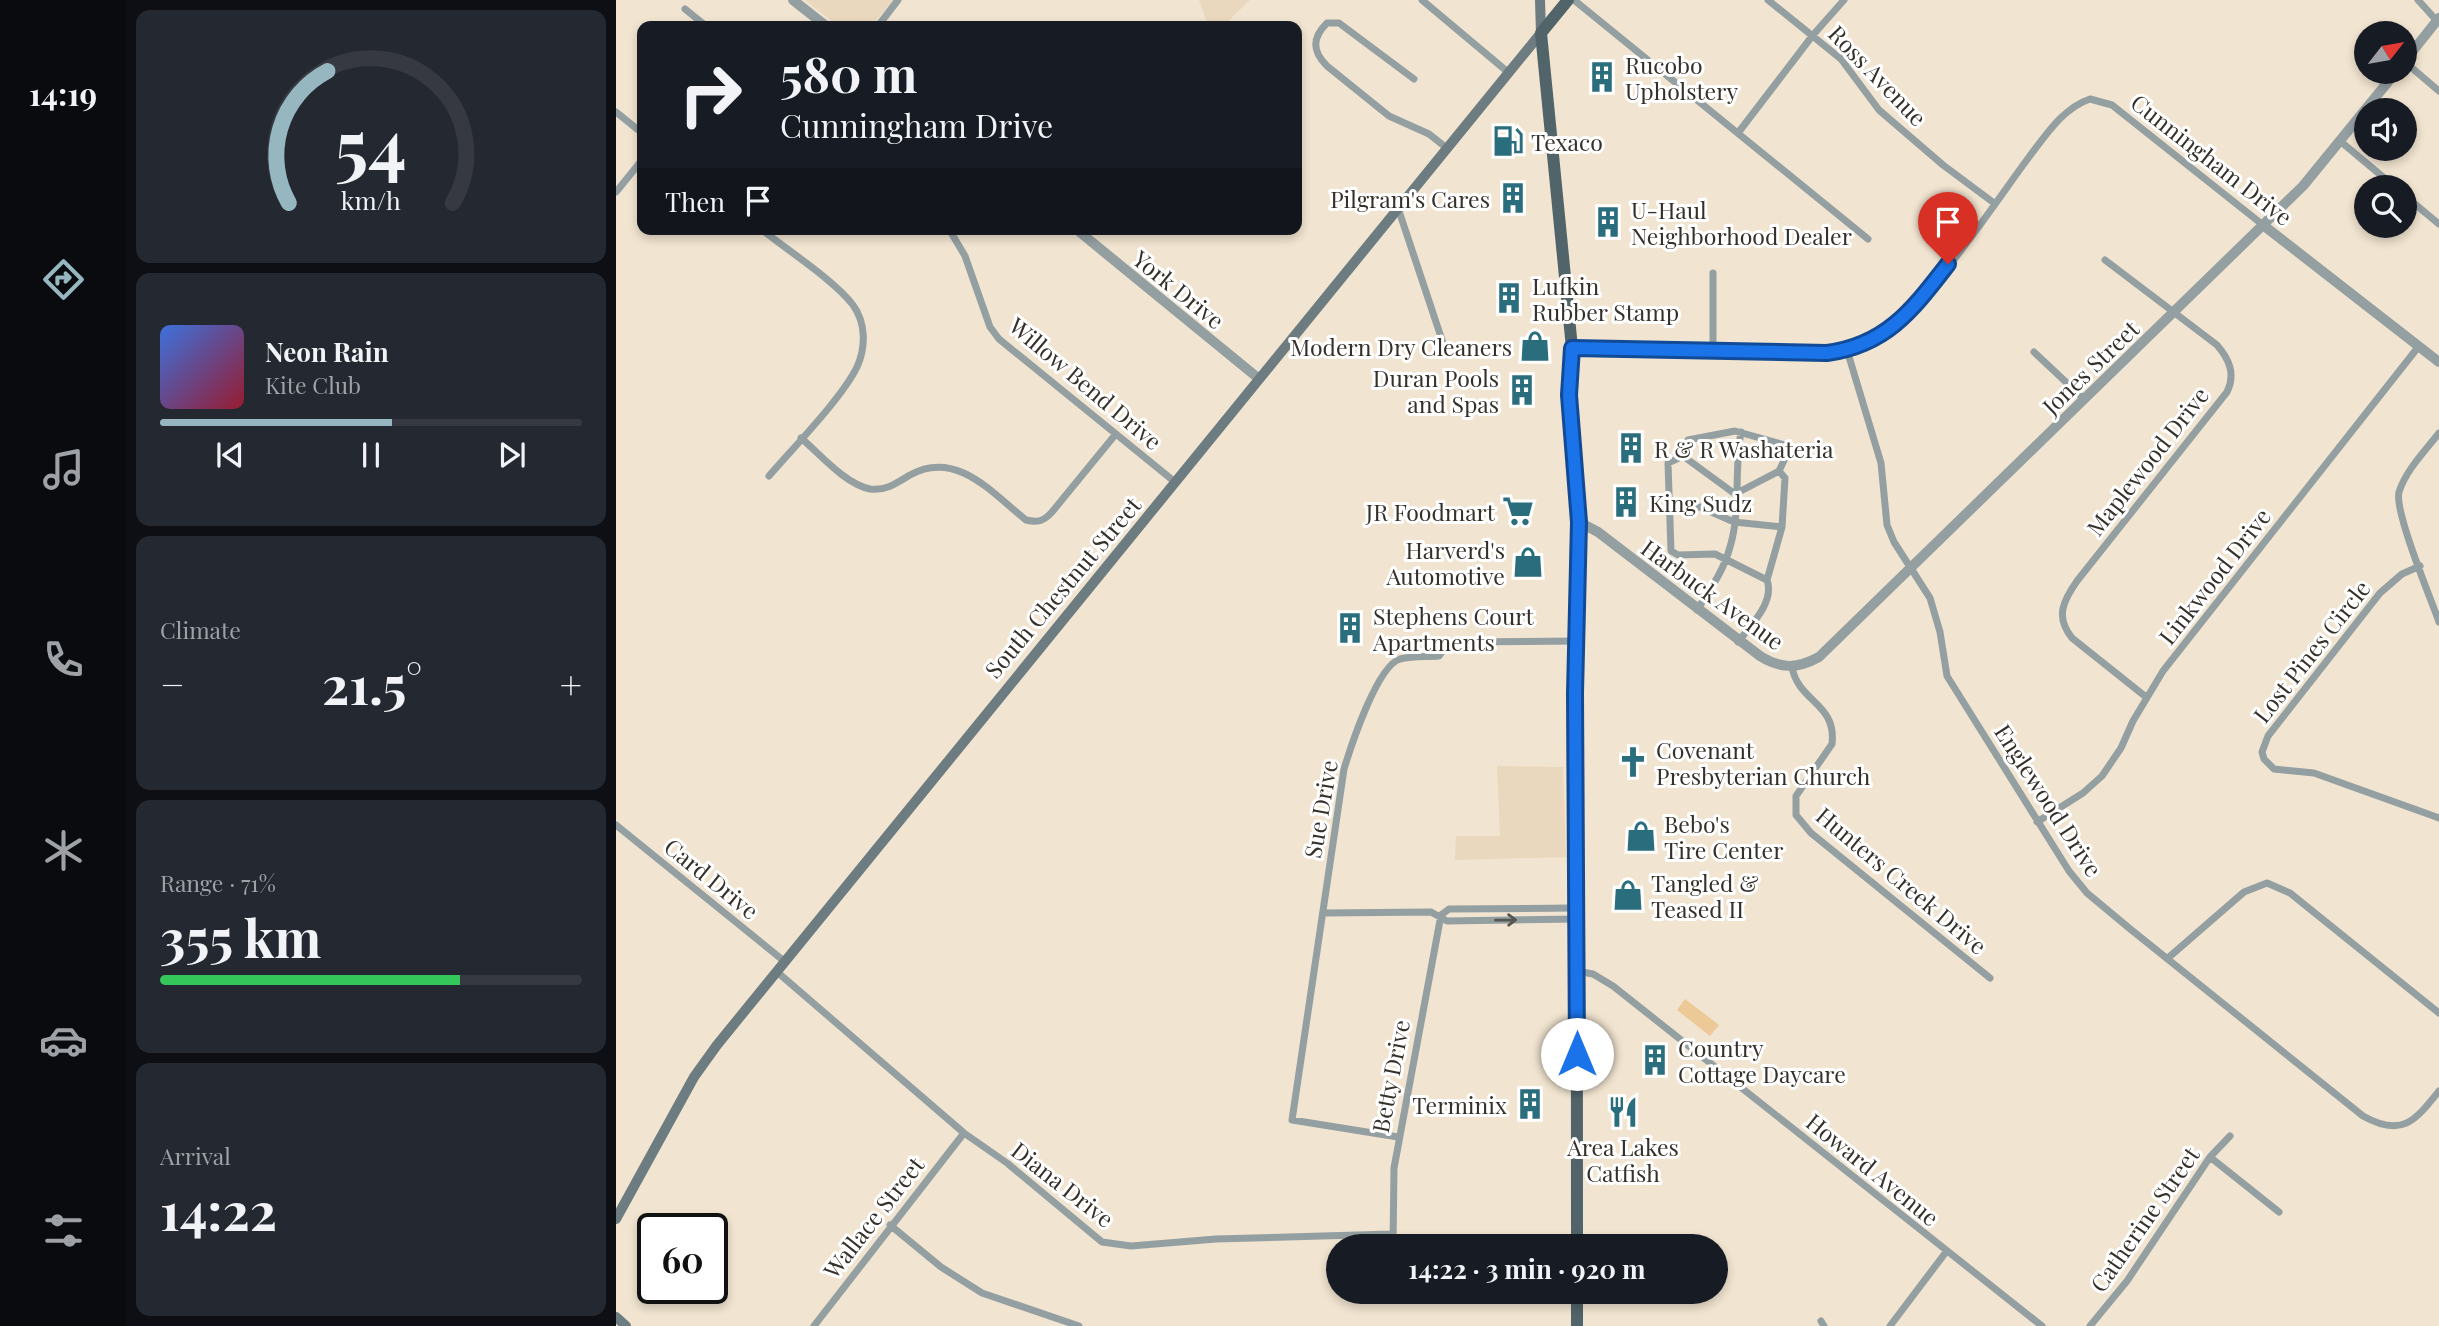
<!DOCTYPE html>
<meta charset="utf-8">
<style>
:root{--surface:#171b24;--page:#242831;--text:#f1f3f6;--muted:#9ea1a6;--line:#363941;--accent:#97b7c0}
body{margin:0;font-family:"Playfair Display",serif;background:var(--page);color:var(--text);height:100vh;display:flex;flex-direction:column;font-size:26px;white-space:nowrap}
*{box-sizing:border-box;margin:0}
p{font-size:23px;color:var(--muted)}
.icon{flex:none;width:38px;height:38px;fill:none;stroke:currentColor;stroke-width:2;stroke-linecap:round;stroke-linejoin:round}
.map{position:relative;flex:1;overflow:hidden}
.panel{display:flex;flex-direction:column;gap:10px;padding:10px;background:#0d0f14;width:490px}
.panel>*{flex:none}
.top-card{position:absolute;left:21px;top:21px;width:665px;height:214px;border-radius:14px;box-shadow:0 4px 10px #0003;background:#171b24;color:var(--text);overflow:hidden}
.needle{width:46px;rotate:59deg}
.fabs{position:absolute;left:1738px;top:21px;display:grid;gap:14px}
.fabs a{display:grid;place-items:center;width:63px;height:63px;border-radius:50%;background:var(--surface);box-shadow:0 4px 10px #0003;font-size:35px}
.speed{position:absolute;left:21px;top:1213px;display:flex;gap:14px;font-size:35px;font-weight:700;text-align:center}
.speed>*{display:grid;place-content:center;width:91px;height:91px;border-radius:50%;background:var(--surface);box-shadow:0 4px 10px #0003;line-height:1}
.speed .limit{border:4px solid #111;border-radius:10px;background:#fff;color:#111}
.pin{position:absolute;display:grid;place-items:center;width:60px;height:60px;color:#fff;margin:-72px -30px;border-radius:50% 50% 50% 0;rotate:-45deg;box-shadow:0 0 7px #0007}
.pin .icon{rotate:45deg}
.me{position:absolute;width:77px;margin:-38px;rotate:0deg;stroke-linejoin:round;filter:drop-shadow(0 0 5px #0008)}
.turn{display:flex;align-items:center;gap:24px;height:147px;padding:0 28px;font-size:32px}
.turn .icon{width:91px;height:91px;stroke-width:2.5}
.turn b{display:block;font-size:49px;line-height:60px}
.then{display:flex;align-items:center;height:66px;padding:0 28px;background:#0003;gap:14px;font-size:26px}
.big{font-size:52px;font-weight:700;line-height:1.1}
.panel .card{flex:1;display:flex;flex-direction:column;justify-content:center;gap:10px;min-width:0;padding:0 24px;border-radius:14px;background:var(--page)}
.panel .dial{align-items:center;gap:0}
.dial svg{height:182px;overflow:visible;fill:none;stroke:var(--line);stroke-width:7;stroke-linecap:round;text-anchor:middle}
.dial text{fill:var(--text);stroke:none}
.song{display:flex;align-items:center;gap:21px}
.cover{width:84px;height:84px;border-radius:10px;background:linear-gradient(135deg,hsl(220 70% 55%),hsl(350 70% 35%))}
.played{height:7px;border-radius:4px;background:linear-gradient(90deg,var(--accent) 55%,var(--line) 55%)}
.keys{display:flex;justify-content:space-around;direction:ltr}
.heat{display:flex;justify-content:space-between;align-items:center;font-size:38px;direction:ltr}
.charge{height:10px;border-radius:5px;background:linear-gradient(90deg,#34c759 71%,var(--line) 0)}
.trip{position:absolute;left:710px;top:1234px;width:402px;height:70px;border-radius:35px;background:var(--surface);box-shadow:0 4px 10px #0003;font-weight:700;line-height:70px;text-align:center}
main{display:flex;flex:1;min-height:0}
.dock{display:flex;flex-direction:column;width:126px;justify-content:space-around;align-items:center;background:#090b0e;color:var(--muted)}
.dock .icon{width:49px;height:49px}
.dock .selected{color:var(--accent)}
.dock b{font-size:32px;color:var(--text)}
.map>svg:first-child{display:block}
.built{fill:#e9d8be}
.green{fill:#ecc996}
.lines{fill:none;stroke-linecap:round;stroke-linejoin:round}
.minor{stroke:#949fa2;stroke-width:7}
.tertiary{stroke:#949fa2;stroke-width:10}
.secondary{stroke:#6c7c81;stroke-width:10}
.primary{stroke:#516469;stroke-width:12}
.oneway{stroke:#565753}
.route-casing{stroke:#114b97;stroke-width:18}
.route{stroke:#1a73e8;stroke-width:12}
.labels{text-anchor:middle;dominant-baseline:central;stroke-width:6;stroke-linejoin:round;paint-order:stroke}
.poi-label{font-size:23px;fill:#353029;stroke:#fff;text-anchor:start}
.street-label{font-size:23px;fill:#353029;stroke:#fff}
</style>
<main>
<nav class="dock">
<b>14:19</b>
<svg class="icon selected" aria-label="directions" viewBox="0 0 24 24"><path d="M12 3l9 9-9 9-9-9zM9 14v-3h6M13 9l2 2-2 2"/></svg>
<svg class="icon" aria-label="music" viewBox="0 0 24 24"><path d="M9 18V5l10-2v13"/><circle cx="6" cy="18" r="3"/><circle cx="16" cy="16" r="3"/></svg>
<svg class="icon" aria-label="phone" viewBox="0 0 24 24"><path d="M5 4h4l2 5-3 2q2 4 5 5l2-3 5 2v4C11 20 4 13 5 4z"/></svg>
<svg class="icon" aria-label="climate" viewBox="0 0 24 24"><path d="M12 3v18M4 7l16 10M4 17L20 7"/></svg>
<svg class="icon" aria-label="car" viewBox="0 0 24 24"><path d="M5 17H2v-5l4-1 3-4h7l3 4 3 1v5h-3M9 17h6M6 11h13"/><circle cx="7" cy="17" r="2"/><circle cx="17" cy="17" r="2"/></svg>
<svg class="icon" aria-label="filters" viewBox="0 0 24 24"><path d="M4 7h16M4 17h16"/><circle cx="9" cy="7" r="2"/><circle cx="15" cy="17" r="2"/></svg>
</nav>
<section class="panel">
<div class="card dial"><svg viewBox="0 0 100 80">
<path d="M14 69A42 42 0 1 1 86 69"/>
<path d="M14 69A42 42 0 0 1 31 11" stroke="#97b7c0"/>
<text x="50" y="56" font-size="32" font-weight="700">54</text>
<text x="50" y="72" font-size="11">km/h</text>
</svg></div>
<div class="card">
<div class="song"><i class="cover"></i><div><b>Neon Rain</b><p>Kite Club</p></div></div>
<div class="played"></div>
<div class="keys"><svg class="icon" aria-label="previous" viewBox="0 0 24 24"><path d="M18 5L8 12l10 7zM5 5v14"/></svg><svg class="icon" aria-label="pause" viewBox="0 0 24 24"><path d="M8 5v14M16 5v14"/></svg><svg class="icon" aria-label="next" viewBox="0 0 24 24"><path d="M6 5l10 7-10 7zM19 5v14"/></svg></div>
</div>
<div class="card"><p>Climate</p>
<div class="heat"><a>−</a><b class="big">21.5°</b><a>+</a></div>
</div>
<div class="card"><p>Range · 71%</p><b class="big">355 km</b><div class="charge"></div></div>
<div class="card"><p>Arrival</p><b class="big">14:22</b></div>
</section>
<div class="map">
<svg width="1823" height="1326" viewBox="0 0 1823 1326">
<rect width="100%" height="100%" fill="#f1e4d0"/>
<path class="built" d="M189,0h89l-23,26h-33z
M583,0h51l-27,26h-15z
M881,766l66,1 3,90 -111,3 1,-24h44z"/>
<path class="green" d="M1069,999l34,26 -9,11 -33,-26z"/>
<g class="lines">
<path class="minor" d="M806,0l87,73
M958,0l294,239
M1152,0l73,59 38,51 64,55 51,38
M1802,0l19,21
M69,9l21,17
M262,26l20,-26
M1789,62l34,29
M798,79l-75,-56h-12c-15,15 -15,28 0,43l62,50 40,18 19,15
M0,112l26,21
M1122,133l75,-98 31,-35
M1724,141l55,46
M0,192l26,-32
M1788,195l35,29
M782,208l49,147
M145,229c26,21 73,51 92,76 13,18 13,42 4,62 -15,31 -64,81 -88,109
M333,229l16,27 25,71 9,12 176,143
M1489,260l112,85c12,14 19,29 10,47l-150,189c-14,20 -22,36 -5,57l74,59
M956,348l255,5c16,-2 32,-4 47,-12 48,-27 120,-137 155,-184 17,-22 34,-49 61,-58l22,6 151,120
M1097,349v-76
M1231,350l34,113 6,62 7,17 36,56 10,34 7,44 122,195 18,22 42,35 234,188c39,22 52,5 76,-25
M1418,352l50,47
M1823,433c-14,18 -33,37 -40,59 -5,19 32,107 40,130
M185,438c19,16 44,46 69,51 16,2 27,-6 40,-14 46,-26 82,18 116,45 12,3 18,1 26,-8l63,-77
M1067,456l52,38
M1163,471l6,7 -3,49
M1119,494l44,-23 9,-19 -3,-7 -50,-14 -47,9 -5,16 -15,7 3,88 7,4 37,-1 52,26c8,22 -16,45 -29,62
M1052,508l32,-1 34,15 48,5 -15,53
M1804,566l-18,8 -22,19 -112,143 -6,16 2,7 10,10 40,4 125,45
M1081,610c13,-20 27,-40 33,-63 11,-36 4,-78 11,-115
M1176,667c6,35 45,36 40,77l-36,52v19l15,18 179,145
M1421,822l46,-29 19,-17 19,-28 12,-27 30,-50 256,-325
M0,825l168,136
M708,913l107,-1 16,9 129,-2
M825,915l8,-6 126,-1
M1552,958l76,-66 23,-9 23,10 149,120
M160,971l188,162 43,30 95,79 29,4 85,-7 176,-5
M961,971l16,3 20,12 429,340
M782,1137l-106,-17 52,-351c7,-23 33,-103 56,-110 12,-3 27,-2 39,-3l10,-14 129,-1
M1594,1157l69,55
M274,1225l51,42 41,26 97,33
M777,1246l1,-78 47,-253
M1205,1321l3,5
M198,1326l150,-193
M1274,1326l56,-74
M1474,1326l37,-45 83,-124 20,-21"/>
<path class="tertiary" d="M177,0l33,26
M1788,62l35,-44
M1647,225l176,137
M460,229l182,149
M963,522l19,10 162,124c21,13 37,13 59,1l484,-471 93,-114"/>
<path class="secondary" d="M0,1219l78,-142 23,-32 824,-1012 -1,-33
M0,1317l10,9"/>
<path class="primary" d="M952,0l-27,33 31,315c-4,62 7,123 7,185 -3,238 -2,475 -2,713
M961,1326v-34"/>
</g>
<defs><path id="oneway-shaft" d="M-6 0H5M1.5-3L5.5 0L1.5 3" fill="none" stroke-width="1.6" stroke-linecap="round" stroke-linejoin="round" transform="scale(1.75)"/></defs>
<use class="oneway" href="#oneway-shaft" transform="translate(890 920) rotate(-1)"/>
<g class="lines">
<defs>
<path id="route" d="M961,1054l-2,-361 4,-171 -10,-127 3,-47 255,5c60,-8 86,-44 121,-89"/>
</defs>
<use href="#route" class="route-casing"/>
<use href="#route" class="route"/>
</g>
<defs>
<symbol id="building-bare" viewBox="-9 -9 18 18"><path d="M-4-6H4V6H1V3H-1V6H-4ZM-2.5-4.3h1.7v1.8h-1.7ZM.8-4.3h1.7v1.8H.8ZM-2.5-1h1.7V.8h-1.7ZM.8-1h1.7V.8H.8Z" fill="#2a6e7e" stroke="#fff" stroke-width="2.5" paint-order="stroke"/></symbol>
<symbol id="fuel-bare" viewBox="-9 -9 18 18"><path d="M-5.5-6h7V0h2V4h1.3V-2.5L3-4.5l.8-.8L6-3V5H2.5V1h-1V6h-7ZM-4.2-4.7v3.2H.2V-4.7Z" fill="#2a6e7e" stroke="#fff" stroke-width="2.5" paint-order="stroke"/></symbol>
<symbol id="shop-bare" viewBox="-9 -9 18 18"><path d="M-5-2.5h2.3a2.7 3.5 0 0 1 5.4 0H5L5.5 6h-11ZM-1.5-2.5h3a1.5 2.3 0 0 0-3 0Z" fill="#2a6e7e" stroke="#fff" stroke-width="2.5" paint-order="stroke"/></symbol>
<symbol id="supermarket-bare" viewBox="-9 -9 18 18"><path d="M-6-5.5h2.5l.6 2H6L4.5 2H-2.5L-4.4-4H-6ZM-1.5 3.2a1.3 1.3 0 1 0 .1 0ZM3 3.2a1.3 1.3 0 1 0 .1 0Z" fill="#2a6e7e" stroke="#fff" stroke-width="2.5" paint-order="stroke"/></symbol>
<symbol id="church-bare" viewBox="-9 -9 18 18"><path d="M-1.2-6h2.4v3.5h3.3v2.4h-3.3V6h-2.4V-.1h-3.3v-2.4h3.3Z" fill="#2a6e7e" stroke="#fff" stroke-width="2.5" paint-order="stroke"/></symbol>
<symbol id="restaurant-bare" viewBox="-9 -9 18 18"><path d="M-5-6h1v4h1v-4h1v4h1v-4h1v5L-1.5 .5V6h-2V.5L-5-1ZM5-6V6H3V1.5H1.5Q1.5-4 5-6Z" fill="#2a6e7e" stroke="#fff" stroke-width="2.5" paint-order="stroke"/></symbol>
</defs>
<g fill-rule="evenodd">
<use href="#building-bare" x="964" y="55" width="44" height="44"/>
<use href="#fuel-bare" x="870" y="119" width="44" height="44"/>
<use href="#building-bare" x="875" y="176" width="44" height="44"/>
<use href="#building-bare" x="970" y="200" width="44" height="44"/>
<use href="#building-bare" x="871" y="276" width="44" height="44"/>
<use href="#shop-bare" x="897" y="324" width="44" height="44"/>
<use href="#building-bare" x="884" y="368" width="44" height="44"/>
<use href="#building-bare" x="993" y="426" width="44" height="44"/>
<use href="#building-bare" x="988" y="480" width="44" height="44"/>
<use href="#supermarket-bare" x="880" y="489" width="44" height="44"/>
<use href="#shop-bare" x="890" y="540" width="44" height="44"/>
<use href="#building-bare" x="712" y="606" width="44" height="44"/>
<use href="#church-bare" x="995" y="740" width="44" height="44"/>
<use href="#shop-bare" x="1003" y="814" width="44" height="44"/>
<use href="#shop-bare" x="990" y="873" width="44" height="44"/>
<use href="#building-bare" x="1017" y="1038" width="44" height="44"/>
<use href="#building-bare" x="892" y="1082" width="44" height="44"/>
<use href="#restaurant-bare" x="985" y="1090" width="44" height="44"/>
</g>
<g class="labels">
<g class="poi-label">
<text x="1009" y="64">Rucobo<tspan x="1009" dy="26">Upholstery</tspan></text>
<text x="915" y="141">Texaco</text>
<text x="874" y="198" text-anchor="end">Pilgram's Cares</text>
<text x="1015" y="209">U-Haul<tspan x="1015" dy="26">Neighborhood Dealer</tspan></text>
<text x="916" y="285">Lufkin<tspan x="916" dy="26">Rubber Stamp</tspan></text>
<text x="896" y="346" text-anchor="end">Modern Dry Cleaners</text>
<text x="883" y="377" text-anchor="end">Duran Pools<tspan x="883" dy="26">and Spas</tspan></text>
<text x="1038" y="448">R &amp; R Washateria</text>
<text x="1033" y="502">King Sudz</text>
<text x="879" y="511" text-anchor="end">JR Foodmart</text>
<text x="889" y="549" text-anchor="end">Harverd's<tspan x="889" dy="26">Automotive</tspan></text>
<text x="757" y="615">Stephens Court<tspan x="757" dy="26">Apartments</tspan></text>
<text x="1040" y="749">Covenant<tspan x="1040" dy="26">Presbyterian Church</tspan></text>
<text x="1048" y="823">Bebo's<tspan x="1048" dy="26">Tire Center</tspan></text>
<text x="1035" y="882">Tangled &amp;<tspan x="1035" dy="26">Teased II</tspan></text>
<text x="1062" y="1047">Country<tspan x="1062" dy="26">Cottage Daycare</tspan></text>
<text x="891" y="1104" text-anchor="end">Terminix</text>
<text x="1007" y="1146" text-anchor="middle">Area Lakes<tspan x="1007" dy="26">Catfish</tspan></text>
</g>
<g class="street-label">
<text transform="translate(1262 75) rotate(46)">Ross Avenue</text>
<text transform="translate(1596 159) rotate(38)">Cunningham Drive</text>
<text transform="translate(563 289) rotate(39)">York Drive</text>
<text transform="translate(1474 367) rotate(-44)">Jones Street</text>
<text transform="translate(470 383) rotate(40)">Willow Bend Drive</text>
<text transform="translate(1531 461) rotate(-52)">Maplewood Drive</text>
<text transform="translate(1598 576) rotate(-52)">Linkwood Drive</text>
<text transform="translate(446 587) rotate(-50)">South Chestnut Street</text>
<text transform="translate(1097 594) rotate(36)">Harbuck Avenue</text>
<text transform="translate(1695 651) rotate(-52)">Lost Pines Circle</text>
<text transform="translate(1433 800) rotate(57)">Englewood Drive</text>
<text transform="translate(704 809) rotate(-80)">Sue Drive</text>
<text transform="translate(96 878) rotate(39)">Card Drive</text>
<text transform="translate(1286 880) rotate(40)">Hunters Creek Drive</text>
<text transform="translate(774 1076) rotate(-79)">Betty Drive</text>
<text transform="translate(1257 1169) rotate(39)">Howard Avenue</text>
<text transform="translate(447 1184) rotate(38)">Diana Drive</text>
<text transform="translate(257 1217) rotate(-52)">Wallace Street</text>
<text transform="translate(1528 1219) rotate(-55)">Catherine Street</text>
</g>
</g>
</svg>
<div class="fabs">
<a><svg class="needle" viewBox="-14 -14 28 28"><path d="M0-13l5 13h-10z" fill="#e53935"/><path d="M0 13l5-13h-10z" fill="#9ea1a6"/></svg></a>
<a><svg class="icon" aria-label="sound" viewBox="0 0 24 24"><path d="M4 9h4l5-4v14l-5-4H4zM17 9q2 3 0 6"/></svg></a>
<a><svg class="icon" aria-label="search" viewBox="0 0 24 24"><circle cx="10" cy="10" r="6"/><path d="M15 15l6 6"/></svg></a>
</div>
<div class="speed"><div class="limit">60</div></div>
<div class="pin" style="left:1332px;top:264px;background:#d93025"><svg class="icon" aria-label="arrive" viewBox="0 0 24 24"><path d="M6 21V4h12l-3 4 3 4H6"/></svg></div>
<svg class="me" style="left:961px;top:1054px" viewBox="-20 -20 40 40"><circle r="19" fill="#fff"/><path d="M0-13L10 11 0 6-10 11z" fill="#1a73e8"/></svg>
<div class="trip">14:22 · 3 min · 920 m</div>
<div class="top-card">
<div class="turn"><svg class="icon" aria-label="right" viewBox="0 0 24 24"><path d="M7 20v-9h11M14 6l5 5-5 5"/></svg><div><b>580 m</b>Cunningham Drive</div></div>
<div class="then">Then<svg class="icon" aria-label="arrive" viewBox="0 0 24 24"><path d="M6 21V4h12l-3 4 3 4H6"/></svg></div>
</div>
</div>
</main>
